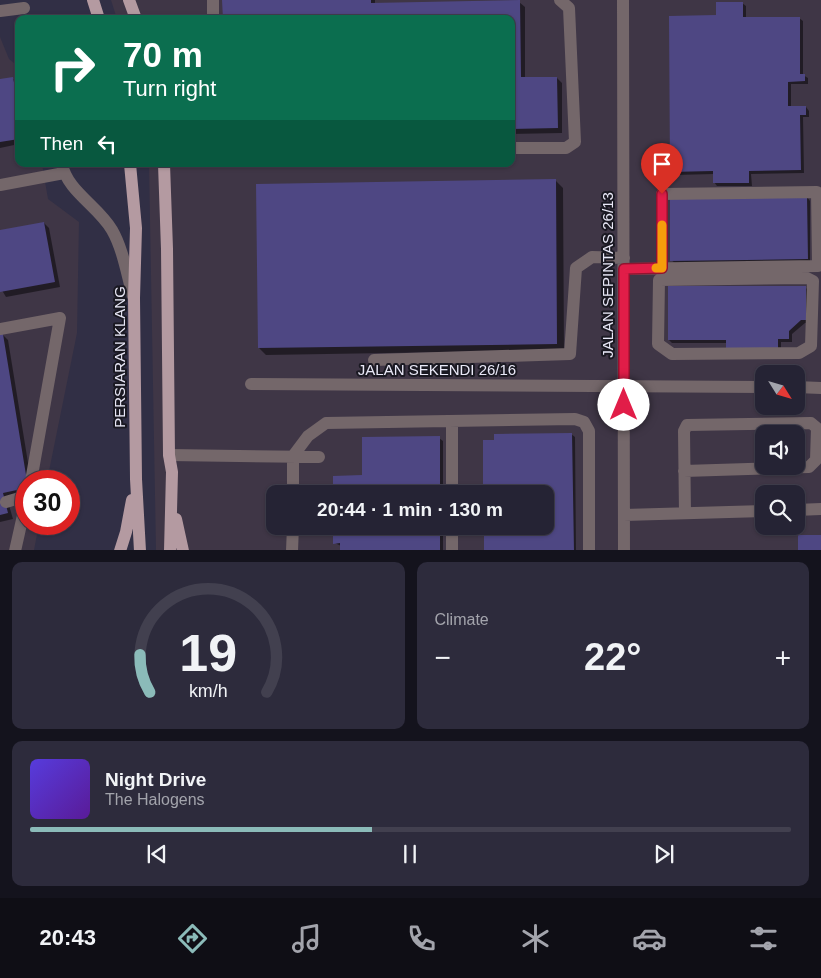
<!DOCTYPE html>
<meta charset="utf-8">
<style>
:root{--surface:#252334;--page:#2d2b3c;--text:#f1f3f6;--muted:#a3a4ac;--line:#42404f;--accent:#8bbbb9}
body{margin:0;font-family:Arial,sans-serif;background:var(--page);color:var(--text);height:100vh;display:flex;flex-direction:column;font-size:19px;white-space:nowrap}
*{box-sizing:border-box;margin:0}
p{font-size:16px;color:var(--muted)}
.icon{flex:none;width:28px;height:28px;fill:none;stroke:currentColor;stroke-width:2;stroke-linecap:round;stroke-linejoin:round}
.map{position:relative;height:550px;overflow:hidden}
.drawer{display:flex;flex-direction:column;gap:12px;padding:12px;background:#14131d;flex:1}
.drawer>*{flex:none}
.top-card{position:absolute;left:15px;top:15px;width:500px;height:152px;border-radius:10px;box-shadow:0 1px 4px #0004,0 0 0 1px var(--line);background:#0b6e4f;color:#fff;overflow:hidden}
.needle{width:32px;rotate:127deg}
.controls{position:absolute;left:755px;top:365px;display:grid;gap:10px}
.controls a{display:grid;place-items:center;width:50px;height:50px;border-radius:10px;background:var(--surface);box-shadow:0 1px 4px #0004,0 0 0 1px var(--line);font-size:25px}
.speed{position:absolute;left:15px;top:470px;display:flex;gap:10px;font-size:25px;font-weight:700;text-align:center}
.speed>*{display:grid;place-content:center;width:65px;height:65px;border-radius:50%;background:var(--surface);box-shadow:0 1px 4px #0004,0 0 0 1px var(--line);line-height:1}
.speed .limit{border:8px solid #d22;background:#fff;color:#111}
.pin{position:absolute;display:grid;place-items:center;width:42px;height:42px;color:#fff;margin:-51px -21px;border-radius:50% 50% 50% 0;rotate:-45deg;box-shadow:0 0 5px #0007}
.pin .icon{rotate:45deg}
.me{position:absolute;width:55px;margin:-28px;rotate:0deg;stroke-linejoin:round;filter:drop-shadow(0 0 4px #0008)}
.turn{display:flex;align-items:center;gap:18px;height:105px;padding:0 25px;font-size:22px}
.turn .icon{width:65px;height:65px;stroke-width:2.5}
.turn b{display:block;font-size:35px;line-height:42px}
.then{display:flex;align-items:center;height:48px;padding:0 25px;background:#0003;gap:10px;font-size:19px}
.big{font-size:38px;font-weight:700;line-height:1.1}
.drawer .tile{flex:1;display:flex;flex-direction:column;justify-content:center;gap:8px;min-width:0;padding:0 18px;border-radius:10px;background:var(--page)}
.drawer .dial{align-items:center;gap:0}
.dial svg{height:130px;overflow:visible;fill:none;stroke:var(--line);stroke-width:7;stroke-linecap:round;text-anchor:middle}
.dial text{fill:var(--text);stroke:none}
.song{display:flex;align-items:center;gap:15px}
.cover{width:60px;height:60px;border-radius:8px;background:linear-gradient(135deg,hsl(250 70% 55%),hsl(270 70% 35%))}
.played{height:5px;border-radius:2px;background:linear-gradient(90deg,var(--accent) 45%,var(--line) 45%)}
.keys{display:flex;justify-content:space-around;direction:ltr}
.heat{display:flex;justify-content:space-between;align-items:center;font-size:28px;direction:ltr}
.drawer .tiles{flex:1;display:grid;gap:12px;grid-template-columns:1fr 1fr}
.tile:last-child{grid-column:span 2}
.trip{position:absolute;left:266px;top:485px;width:288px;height:50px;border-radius:10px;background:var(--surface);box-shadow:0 1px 4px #0004,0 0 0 1px var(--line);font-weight:700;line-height:50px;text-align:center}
.tabs{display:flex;height:80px;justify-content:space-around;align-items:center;background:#0f0e15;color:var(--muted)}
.tabs .icon{width:35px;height:35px}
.tabs .active{color:var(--accent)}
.tabs b{font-size:22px;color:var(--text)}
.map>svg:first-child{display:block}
.industrial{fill:#3f3646;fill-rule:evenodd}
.shadow{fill:#0007}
.building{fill:#4e4783}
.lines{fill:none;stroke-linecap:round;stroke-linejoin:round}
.minor{stroke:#74676a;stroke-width:12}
.major{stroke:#b49aa1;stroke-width:12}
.route-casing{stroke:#92132f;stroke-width:12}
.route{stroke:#e11d48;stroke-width:9}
.slow{stroke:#f59e0b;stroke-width:9}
.labels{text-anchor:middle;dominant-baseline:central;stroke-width:4;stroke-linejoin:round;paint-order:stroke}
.street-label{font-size:15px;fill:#e9e8f7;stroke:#1a1922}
</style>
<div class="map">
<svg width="821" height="551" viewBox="0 0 821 551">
<rect width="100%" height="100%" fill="#312f45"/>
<path class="industrial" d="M111,0h710v550h-665l-7,-386h362v-145h-394zM764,374h32v32h-32zM764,434h32v32h-32zM275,494h270v32h-270zM764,494h32v32h-32z
M0,37l9,22 10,8v97h23l6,35 31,23 -2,111 -30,148h-21v43h13l-5,26h-34z"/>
<path class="shadow" d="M224,0h151v4l144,-2 6,5v71h32l5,5v50l-51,1v-115z
M742,3l4,3v12h53l4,3v54l5,3v6h-17v23h15l3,4v6h-6l1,56 -53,1 1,12h-35l-3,-4v-8l-39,1 -4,-4 47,-155z
M12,78l6,5 1,7v54l-19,4v-68z
M556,181l7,7 1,162 -298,5 -7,-7z
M807,197l3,4v61l-135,1 -4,-3z
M44,223l5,5 11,59 -54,10 -6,-10v-56z
M805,287l4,4v32h-4l-13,11v8h-11v10l-53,-9h-56l-3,-3z
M0,335h3l5,5 23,141h-5v13l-19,4 6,21 -13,3z
M571,434l4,3 1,114h-91l60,-25z
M439,438l4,3v53h-109z
M335,526h108v25h-102v-5l-6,-3z"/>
<path class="building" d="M222,0h149v3l149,-3 1,77h36l1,51 -47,1v-110h-288z
M716,2h27v15h57v57h5v7l-17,1v24h18v9h-6l1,55 -52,1v12h-36v-12l-43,1 -1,-156 47,-1z
M13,77l6,33v29l-19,3v-63z
M556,179l1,165 -299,4 -2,-164z
M807,196l1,63 -138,2v-63z
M44,222l11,60 -55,10v-62z
M668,286h138v34h-5l-12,11v8h-11v10h-52v-9h-58z
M0,334h3l24,147 -1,7 -23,5 5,20 -8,2z
M572,433l2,118h-90v-25h61v-32h-62v-54h11v-6z
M440,436v58h-107v-18l29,-1v-38z
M333,526h107v25h-100v-8l-7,1z
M798,535h23v16h-23z"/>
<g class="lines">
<path class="minor" d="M213,0v19
M623,0l1,551
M0,11l24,-3
M511,148h55l9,-6 -6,-134 -9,-8
M62,164c5,27 36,42 50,66 11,19 15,45 21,66
M0,185l64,-12
M624,269l194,-3 -1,-74 -155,2v74
M807,278l6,3 -2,65 -12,7 -127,1 -14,-10 1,-64z
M0,329l60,-11 -29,163
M374,360l196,-6 6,-86 16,-11 32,1
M251,384l513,3
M796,387l25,1
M452,421v73
M169,455l150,2
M684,471l125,-4 7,-7 1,-32 -6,-5 -124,2 -3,6 1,82
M293,494v-38l15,-20 18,-13 249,-4 9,3 5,9v120
M6,502l20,-6
M796,510l25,-1
M624,515l140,-4
M452,526v25
M15,551l11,-49
M292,551l1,-25"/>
<path class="major" d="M93,0l6,19
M129,0l7,19
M130,164l6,64 -2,70 2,181 4,72
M164,164l3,85 2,206 3,17 -2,79
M176,519l7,32
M120,551l6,-19 6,-32"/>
</g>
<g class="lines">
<defs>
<path id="route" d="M624,405v-136l38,-1v-74"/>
</defs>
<use href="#route" class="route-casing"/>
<use href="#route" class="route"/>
<path class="slow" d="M656,268h6v-43"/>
</g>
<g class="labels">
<g class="street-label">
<text transform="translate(607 275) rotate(-90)">JALAN SEPINTAS 26/13</text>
<text transform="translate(119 357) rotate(-90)">PERSIARAN KLANG</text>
<text x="437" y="369">JALAN SEKENDI 26/16</text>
</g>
</g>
</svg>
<div class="controls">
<a><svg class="needle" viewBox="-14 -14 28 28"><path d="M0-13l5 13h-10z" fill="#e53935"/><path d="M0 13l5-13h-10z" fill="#a3a4ac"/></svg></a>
<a><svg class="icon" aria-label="sound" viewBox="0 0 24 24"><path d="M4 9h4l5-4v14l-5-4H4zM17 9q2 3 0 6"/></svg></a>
<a><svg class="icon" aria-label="search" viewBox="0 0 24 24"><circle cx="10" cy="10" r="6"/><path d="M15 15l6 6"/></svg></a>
</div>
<div class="speed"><div class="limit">30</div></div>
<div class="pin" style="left:662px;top:194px;background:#d93025"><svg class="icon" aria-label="arrive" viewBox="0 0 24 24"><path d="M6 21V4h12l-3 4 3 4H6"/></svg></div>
<svg class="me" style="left:624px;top:405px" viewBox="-20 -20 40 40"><circle r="19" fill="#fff"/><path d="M0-13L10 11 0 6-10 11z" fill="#e11d48"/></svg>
<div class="trip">20:44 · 1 min · 130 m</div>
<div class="top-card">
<div class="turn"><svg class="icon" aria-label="right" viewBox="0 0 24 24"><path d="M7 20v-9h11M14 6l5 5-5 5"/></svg><div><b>70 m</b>Turn right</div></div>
<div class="then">Then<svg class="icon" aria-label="left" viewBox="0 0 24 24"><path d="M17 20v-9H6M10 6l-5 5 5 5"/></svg></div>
</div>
</div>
<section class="drawer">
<div class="tiles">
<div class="tile dial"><svg viewBox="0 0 100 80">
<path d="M14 69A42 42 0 1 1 86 69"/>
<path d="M14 69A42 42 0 0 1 8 46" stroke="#8bbbb9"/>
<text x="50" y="56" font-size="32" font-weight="700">19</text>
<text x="50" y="72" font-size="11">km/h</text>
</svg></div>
<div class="tile"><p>Climate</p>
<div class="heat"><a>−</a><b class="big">22°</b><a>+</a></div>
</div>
<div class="tile">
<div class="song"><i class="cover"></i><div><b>Night Drive</b><p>The Halogens</p></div></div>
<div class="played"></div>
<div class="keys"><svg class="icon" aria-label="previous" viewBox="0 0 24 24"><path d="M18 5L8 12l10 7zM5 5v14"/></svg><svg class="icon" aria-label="pause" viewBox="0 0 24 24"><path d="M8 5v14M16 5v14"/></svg><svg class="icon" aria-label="next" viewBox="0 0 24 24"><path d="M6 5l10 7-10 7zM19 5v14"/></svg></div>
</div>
</div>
</section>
<nav class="tabs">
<b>20:43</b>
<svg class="icon active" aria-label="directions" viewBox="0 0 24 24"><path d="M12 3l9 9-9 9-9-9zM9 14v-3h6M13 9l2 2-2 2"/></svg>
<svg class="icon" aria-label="music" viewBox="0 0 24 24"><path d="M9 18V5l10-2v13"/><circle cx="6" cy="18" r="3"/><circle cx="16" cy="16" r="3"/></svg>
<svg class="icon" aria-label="phone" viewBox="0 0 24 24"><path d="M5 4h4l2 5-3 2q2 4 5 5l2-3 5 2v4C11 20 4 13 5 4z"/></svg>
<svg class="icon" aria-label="climate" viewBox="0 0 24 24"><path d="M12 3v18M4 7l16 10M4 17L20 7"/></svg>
<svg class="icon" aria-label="car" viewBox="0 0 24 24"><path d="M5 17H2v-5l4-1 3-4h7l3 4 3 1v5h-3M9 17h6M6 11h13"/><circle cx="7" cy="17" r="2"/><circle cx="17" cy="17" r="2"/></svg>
<svg class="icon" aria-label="filters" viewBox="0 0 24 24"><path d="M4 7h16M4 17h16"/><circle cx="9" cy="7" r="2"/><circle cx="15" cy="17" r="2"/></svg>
</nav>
